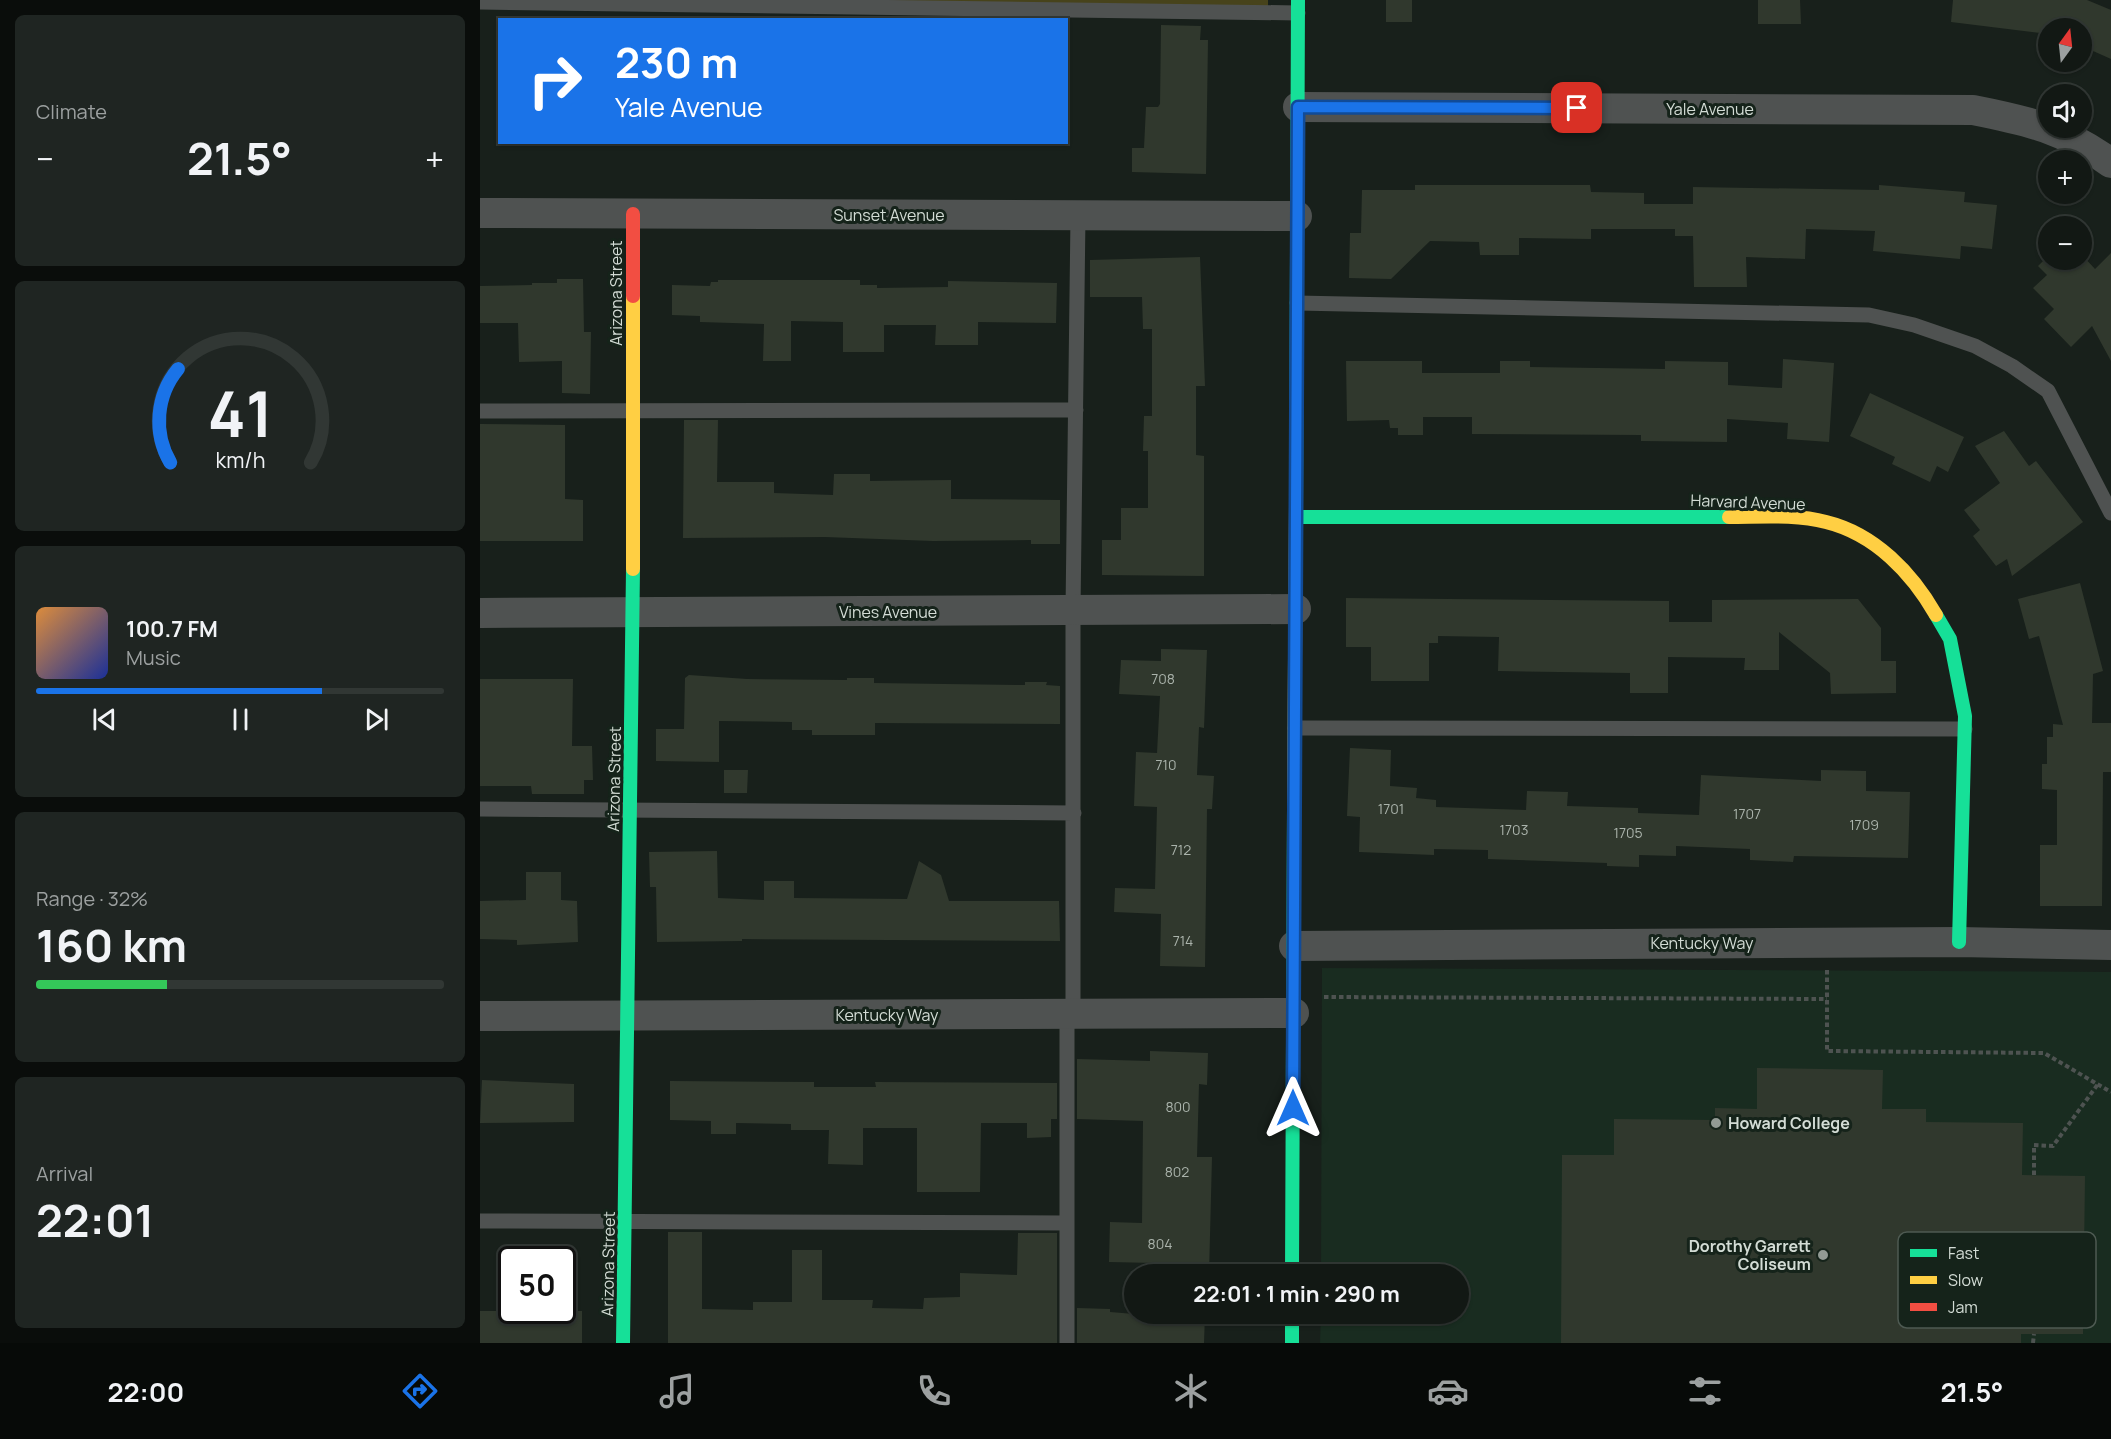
<!DOCTYPE html>
<meta charset="utf-8">
<style>
:root{--surface:#121814;--page:#1f2522;--text:#f1f3f6;--muted:#9ca0a0;--line:#313734;--accent:#1a73e8}
body{margin:0;font-family:Manrope,sans-serif;background:var(--page);color:var(--text);height:100vh;display:flex;flex-direction:column;font-size:22px;white-space:nowrap}
*{box-sizing:border-box;margin:0}
p{font-size:20px;color:var(--muted)}
.icon{flex:none;width:33px;height:33px;fill:none;stroke:currentColor;stroke-width:2;stroke-linecap:round;stroke-linejoin:round}
.map{position:relative;flex:1;overflow:hidden}
.panel{display:flex;flex-direction:column;gap:15px;padding:15px;background:#0a0d0b;width:480px}
.panel>*{flex:none}
.banner{position:absolute;left:18px;top:18px;width:570px;height:126px;border-radius:0px;box-shadow:0 2px 4px #0004,0 0 0 2px var(--line);background:#1a73e8;color:#fff;overflow:hidden}
.needle{width:39px;rotate:15deg}
.controls{position:absolute;left:1558px;top:18px;display:grid;gap:12px}
.controls a{display:grid;place-items:center;width:54px;height:54px;border-radius:50%;background:var(--surface);box-shadow:0 2px 4px #0004,0 0 0 2px var(--line);font-size:30px}
.speed{position:absolute;left:18px;top:1246px;display:flex;gap:12px;font-size:30px;font-weight:700;text-align:center}
.speed>*{display:grid;place-content:center;width:78px;height:78px;border-radius:50%;background:var(--surface);box-shadow:0 2px 4px #0004,0 0 0 2px var(--line);line-height:1}
.speed .limit{border:3px solid #111;border-radius:9px;background:#fff;color:#111}
.pin{position:absolute;display:grid;place-items:center;width:51px;height:51px;color:#fff;margin:-26px;border-radius:12px;box-shadow:0 3px 9px #0006}
.me{position:absolute;width:66px;margin:-33px;rotate:0deg;stroke-linejoin:round;filter:drop-shadow(0 0 4px #0008)}
.turn{display:flex;align-items:center;gap:21px;height:126px;padding:0 18px;font-size:27px}
.turn .icon{width:78px;height:78px;stroke-width:2.5}
.turn b{display:block;font-size:42px;line-height:51px}
.big{font-size:45px;font-weight:700;line-height:1.1}
.panel .widget{flex:1;display:flex;flex-direction:column;justify-content:center;gap:9px;min-width:0;padding:0 21px;border-radius:9px;background:var(--page)}
.panel .dial{align-items:center;gap:0}
.dial svg{height:156px;overflow:visible;fill:none;stroke:var(--line);stroke-width:7;stroke-linecap:round;text-anchor:middle}
.dial text{fill:var(--text);stroke:none}
.song{display:flex;align-items:center;gap:18px}
.cover{width:72px;height:72px;border-radius:9px;background:linear-gradient(135deg,hsl(30 70% 55%),hsl(230 70% 35%))}
.played{height:6px;border-radius:3px;background:linear-gradient(90deg,var(--accent) 70%,var(--line) 70%)}
.keys{display:flex;justify-content:space-around;direction:ltr}
.heat{display:flex;justify-content:space-between;align-items:center;font-size:33px;direction:ltr}
.charge{height:9px;border-radius:4px;background:linear-gradient(90deg,#34c759 32%,var(--line) 0)}
.trip{position:absolute;left:644px;top:1264px;width:345px;height:60px;border-radius:30px;background:var(--surface);box-shadow:0 2px 4px #0004,0 0 0 2px var(--line);font-weight:700;line-height:60px;text-align:center}
.dock{display:flex;height:96px;justify-content:space-around;align-items:center;background:#070a08;color:var(--muted)}
.dock .icon{width:42px;height:42px}
.dock .active{color:var(--accent)}
.dock b{font-size:27px;color:var(--text)}
main{display:flex;flex:1;min-height:0}
.map>svg:first-child{display:block}
.built{fill:#192c20}
.green{fill:#47431b}
.building{fill:#30382d}
.lines{fill:none;stroke-linecap:round;stroke-linejoin:round}
.path{stroke:#4e5351;stroke-width:4;stroke-dasharray:4.5 3;stroke-linecap:butt}
.lane{stroke:#4f5251;stroke-width:15}
.street{stroke:#4f5251;stroke-width:30}
.fast{stroke:#16e098;stroke-width:14}
.slow{stroke:#ffcf43;stroke-width:14}
.jam{stroke:#f24e42;stroke-width:14}
.route-casing{stroke:#114b97;stroke-width:15}
.route{stroke:#1a73e8;stroke-width:10}
.poi-dot{fill:#929a94;stroke:#15231a;stroke-width:2}
.labels{text-anchor:middle;dominant-baseline:central;stroke-width:6;stroke-linejoin:round;paint-order:stroke}
.number-label{font-size:14px;fill:#aab3ab}
.street-label{font-size:16px;fill:#d3dcd5;stroke:#15231a}
.poi-label{font-size:16px;font-weight:bold;fill:#d3dcd5;stroke:#15231a;text-anchor:start}
.key{fill:#15231a;stroke:#4e5a52;stroke-width:1.5}
.key-label{font-size:16px;fill:#d3dcd5}
</style>
<main>
<section class="panel">
<div class="widget"><p>Climate</p>
<div class="heat"><a>−</a><b class="big">21.5°</b><a>+</a></div>
</div>
<div class="widget dial"><svg viewBox="0 0 100 80">
<path d="M14 69A42 42 0 1 1 86 69"/>
<path d="M14 69A42 42 0 0 1 18 21" stroke="#1a73e8"/>
<text x="50" y="56" font-size="32" font-weight="700">41</text>
<text x="50" y="72" font-size="11">km/h</text>
</svg></div>
<div class="widget">
<div class="song"><i class="cover"></i><div><b>100.7 FM</b><p>Music</p></div></div>
<div class="played"></div>
<div class="keys"><svg class="icon" aria-label="previous" viewBox="0 0 24 24"><path d="M18 5L8 12l10 7zM5 5v14"/></svg><svg class="icon" aria-label="pause" viewBox="0 0 24 24"><path d="M8 5v14M16 5v14"/></svg><svg class="icon" aria-label="next" viewBox="0 0 24 24"><path d="M6 5l10 7-10 7zM19 5v14"/></svg></div>
</div>
<div class="widget"><p>Range · 32%</p><b class="big">160 km</b><div class="charge"></div></div>
<div class="widget"><p>Arrival</p><b class="big">22:01</b></div>
</section>
<div class="map">
<svg width="1631" height="1343" viewBox="0 0 1631 1343">
<rect width="100%" height="100%" fill="#18201b"/>
<path class="built" d="M842,968l789,4v371h-791l1,-29h137v-39h-137z"/>
<path class="green" d="M93,0h695v8z"/>
<path class="building" d="M906,0h26v22h-26z
M1278,0h42l1,24h-43z
M1473,0h134l24,10v49l-29,-13v-18h-33v6l-98,-12z
M681,25l40,1 -1,14h8l-2,134 -74,-2v-24h12l2,-41h12l2,-3z
M935,185h175l1,7 53,1v11h49v-17l186,3v-5l86,7 -1,10 33,3 -5,44 -31,-3 -1,13 -87,-8 2,-20 -69,-2 -1,30 -59,-2 1,30h-53l-1,-51h-18v-7h-84v10l-72,-1v17h-39l-1,-13 -49,-1 -39,38 -42,-1 1,-45h11l1,-43h53z
M1631,253v108l-19,-35 -21,21 -27,-28 10,-10 -21,-21 14,-13 -9,-9 11,-11v5h33v-5l13,14z
M720,257l5,129h-9v69l8,1v120l-102,-1v-35h19v-32h27v-57h-5l1,-35h8v-87h-9l-1,-32h-52v-37z
M77,279h26l1,53h7l-1,62 -28,-1v-32l-43,1 -1,-39h-38v-37l52,-1v-2h25z
M238,280h142v5h17v3l71,-1v-6l109,2 -1,40 -78,-1v23h-43l1,-20h-52v27h-41v-30l-52,-1v40h-28l1,-37 -64,-2v-6l-28,-1v-30l38,1 1,-4h7z
M1303,359l51,4 -5,79 -42,-3 1,-16 -61,-4v23l-86,-1v-6l-169,-1v-17h-49v18h-25v-7h-8l-1,-8 -42,1 -1,-60h76v12h78v-12h30v6l135,2v-8l63,1v23l54,3z
M1390,393l94,44 -16,35 -11,-6 -7,16 -38,-18 3,-7 -45,-21z
M204,420h34l-1,62h57v11l59,2 1,-21h36v7l81,-1v19l109,1v44h-29v-4l-98,1 -108,-4 -142,1z
M0,424l85,1v74l18,1v41h-103z
M1524,431l25,35 7,-5 47,61 -71,54 -5,-17 -11,7 -23,-30 7,-6 -16,-20 36,-27 -25,-37z
M1600,583l23,88 -10,3 -1,49h19v49h-8l-1,134h-62v-61h17v-55l-15,-1v-25h5v-27h6v-13l10,1 -24,-89 -10,3 -11,-40z
M866,598l323,3v21h43v-22l146,-1 23,29v33h15v32l-65,1 -1,-21 -51,-41v38h-35l1,-12 -77,-1v36h-38v-20l-132,-2 1,-34 -61,-1v7h-9v38h-58v-34h-25z
M681,649l46,1 -3,78 -5,-1 -2,48 17,1 -2,33h-5l-2,158 -45,-1 1,-52 -47,-2 1,-24 40,1 2,-82 -23,-1 2,-54 21,1 3,-57 -41,-2 2,-34 40,1z
M209,675l58,4 100,1v-2h27v5l151,2v-3h22l-1,3 14,1v38l-185,-1v12h-63v-5h-20v-8l-73,-1v41l-63,-1v-32h28l1,-51z
M0,679h93l-1,67h20l1,34h-9v14h-52l-1,-8h-51z
M870,748l41,2 -1,36 27,2 -1,10 20,2v7l90,3 1,-19 41,1 -1,14 71,2v5l61,2 2,-40 120,6v-11l45,1v20l44,1 -2,66 -114,-2 -1,6 -43,-2v-11l-74,-3v10l-37,-1v12l-32,-1v-3l-119,-4v-9l-54,-1v6l-75,-3 1,-35 -13,-1z
M244,770h24l-1,23h-23z
M237,851l1,47 46,2v-19h30v17l113,1 12,-38 22,14 8,26h110l1,40 -318,-2v2l-85,1 -1,-55h-6l-1,-35z
M46,872h35v28l16,1 1,41 -61,3v-5l-37,-1v-38l46,-1z
M670,1051l58,2 -1,32 -8,-1 -2,73h15l-3,118h-53v-12l-47,-1 1,-40 32,1 1,-102 -66,-2v-60l73,2z
M1277,1068l126,2 -1,39h44v13l97,1 -1,52 63,1 -2,158h-62v9h-460l1,-188h52v-36l101,1v-12l42,1z
M2,1080l92,4v38l-94,1z
M190,1081l144,1v5h62l-1,-5 182,1v36h-6v18l-24,1v-15h-46l-1,69h-63v-64h-54v37l-35,-1 1,-34h-38v-6l-55,-1v11h-25v-13l-41,-1z
M188,1232h34v77l51,1v-8h39v-52h30v50h51l-1,8 51,1 1,-11 36,-1v-24l57,2 1,-42h39v110h-389z
M597,1308l33,1v3l24,2h71l-1,29h-127z
M0,1311h102v32h-102z"/>
<g class="lines">
<path class="path" d="M1347,970v81l217,2 67,39
M844,997l503,2
M1554,1175v-30l19,1 45,-62
M1553,1343l1,-9"/>
<path class="lane" d="M0,2l818,11
M817,303l572,12 45,10 61,21 37,20 36,25 63,122
M0,411l596,-1
M815,728l670,1
M0,809l594,4
M587,1014v329
M593,1014v-404l5,-394
M0,1221l586,2"/>
<path class="street" d="M818,107l675,3c56,11 91,19 138,53
M0,213l817,3
M0,613l816,-4
M814,946l665,-4 152,3
M0,1016l814,-3"/>
<path class="fast" d="M816,507l2,-507
M816,517h433
M1456,615l14,24 15,77 -6,226
M812,1275l2,-466
M812,1314v29
M143,1343l10,-774"/>
<path class="slow" d="M153,296v273
M1249,517c31,0 67,-3 97,5 49,12 86,51 110,93
M814,809l2,-302"/>
<path class="jam" d="M153,214v82"/>
</g>
<g class="lines">
<defs>
<path id="route" d="M813,1108l5,-1001 279,1"/>
</defs>
<use href="#route" class="route-casing"/>
<use href="#route" class="route"/>
</g>
<g class="poi-dot">
<circle cx="1236" cy="1123" r="6"/>
<circle cx="1343" cy="1255" r="6"/>
</g>
<g class="labels">
<g class="number-label">
<text x="683" y="678">708</text>
<text x="686" y="764">710</text>
<text x="911" y="808">1701</text>
<text x="1267" y="813">1707</text>
<text x="1384" y="824">1709</text>
<text x="1034" y="829">1703</text>
<text x="1148" y="832">1705</text>
<text x="701" y="849">712</text>
<text x="703" y="940">714</text>
<text x="698" y="1106">800</text>
<text x="697" y="1171">802</text>
<text x="680" y="1243">804</text>
</g>
<g class="street-label">
<text x="1230" y="109">Yale Avenue</text>
<text x="409" y="215">Sunset Avenue</text>
<text transform="translate(136 293) rotate(-90)">Arizona Street</text>
<text transform="translate(1268 502) rotate(2)">Harvard Avenue</text>
<text x="408" y="612">Vines Avenue</text>
<text transform="translate(134 779) rotate(-89)">Arizona Street</text>
<text x="1222" y="943">Kentucky Way</text>
<text x="407" y="1015">Kentucky Way</text>
<text transform="translate(128 1264) rotate(-89)">Arizona Street</text>
</g>
<g class="poi-label">
<text x="1248" y="1123">Howard College</text>
<text x="1331" y="1246" text-anchor="end">Dorothy Garrett<tspan x="1331" dy="18">Coliseum</tspan></text>
</g>
</g>
<rect x="1418" y="1232" width="198" height="96" rx="9" class="key"/>
<rect x="1430" y="1249" width="27" height="8" fill="#16e098"/>
<rect x="1430" y="1276" width="27" height="8" fill="#ffcf43"/>
<rect x="1430" y="1303" width="27" height="8" fill="#f24e42"/>
<g class="key-label">
<text x="1468" y="1259">Fast</text>
<text x="1468" y="1286">Slow</text>
<text x="1468" y="1313">Jam</text>
</g>
</svg>
<div class="controls">
<a><svg class="needle" viewBox="-14 -14 28 28"><path d="M0-13l5 13h-10z" fill="#e53935"/><path d="M0 13l5-13h-10z" fill="#9ca0a0"/></svg></a>
<a><svg class="icon" aria-label="sound" viewBox="0 0 24 24"><path d="M4 9h4l5-4v14l-5-4H4zM17 9q2 3 0 6"/></svg></a>
<a>+</a>
<a>−</a>
</div>
<div class="speed"><div class="limit">50</div></div>
<div class="pin" style="left:1097px;top:108px;background:#d93025"><svg class="icon" aria-label="arrive" viewBox="0 0 24 24"><path d="M6 21V4h12l-3 4 3 4H6"/></svg></div>
<svg class="me" style="left:813px;top:1108px" viewBox="-20 -20 40 40"><path d="M0-17L14 15 0 8-14 15z" fill="#1a73e8" stroke="#fff" stroke-width="4"/></svg>
<div class="trip">22:01 · 1 min · 290 m</div>
<div class="banner">
<div class="turn"><svg class="icon" aria-label="right" viewBox="0 0 24 24"><path d="M7 20v-9h11M14 6l5 5-5 5"/></svg><div><b>230 m</b>Yale Avenue</div></div>
</div>
</div>
</main>
<nav class="dock">
<b>22:00</b>
<svg class="icon active" aria-label="directions" viewBox="0 0 24 24"><path d="M12 3l9 9-9 9-9-9zM9 14v-3h6M13 9l2 2-2 2"/></svg>
<svg class="icon" aria-label="music" viewBox="0 0 24 24"><path d="M9 18V5l10-2v13"/><circle cx="6" cy="18" r="3"/><circle cx="16" cy="16" r="3"/></svg>
<svg class="icon" aria-label="phone" viewBox="0 0 24 24"><path d="M5 4h4l2 5-3 2q2 4 5 5l2-3 5 2v4C11 20 4 13 5 4z"/></svg>
<svg class="icon" aria-label="climate" viewBox="0 0 24 24"><path d="M12 3v18M4 7l16 10M4 17L20 7"/></svg>
<svg class="icon" aria-label="car" viewBox="0 0 24 24"><path d="M5 17H2v-5l4-1 3-4h7l3 4 3 1v5h-3M9 17h6M6 11h13"/><circle cx="7" cy="17" r="2"/><circle cx="17" cy="17" r="2"/></svg>
<svg class="icon" aria-label="filters" viewBox="0 0 24 24"><path d="M4 7h16M4 17h16"/><circle cx="9" cy="7" r="2"/><circle cx="15" cy="17" r="2"/></svg>
<b>21.5°</b>
</nav>
